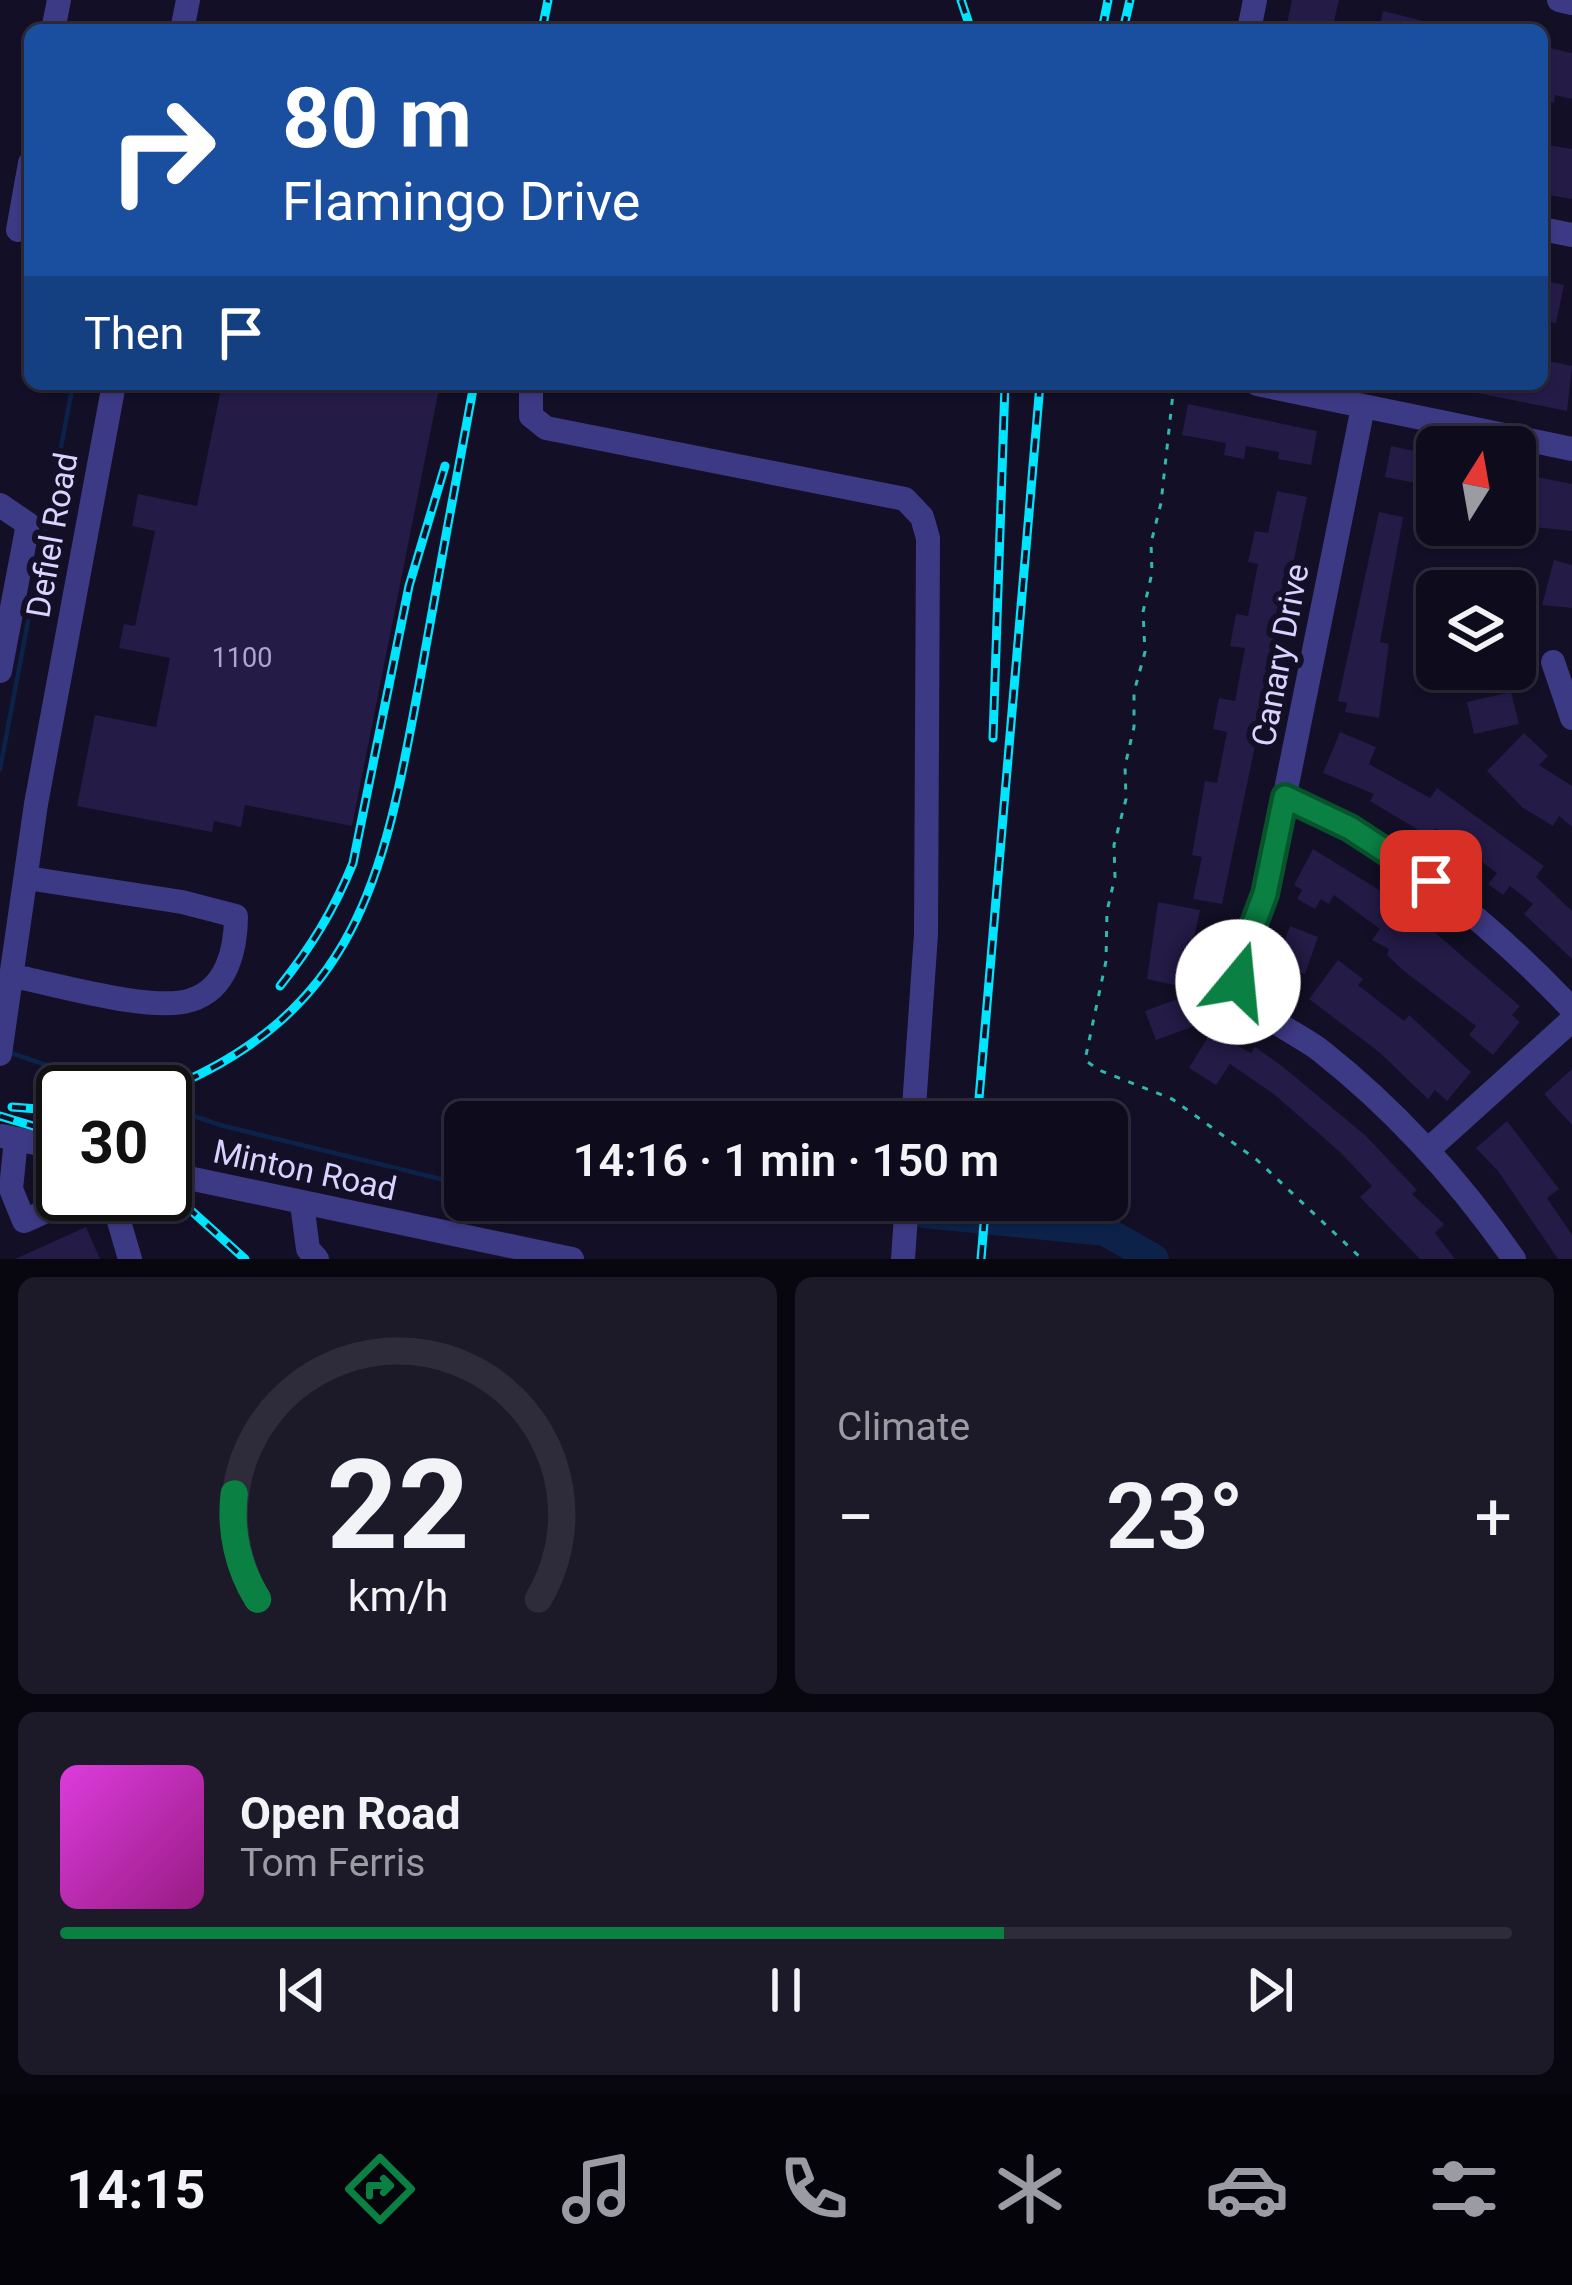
<!DOCTYPE html>
<meta charset="utf-8">
<style>
:root{--surface:#0e0b1c;--page:#1c1929;--text:#f1f3f6;--muted:#9b9ba3;--line:#2e2b3b;--accent:#0b8043}
body{margin:0;font-family:Roboto,sans-serif;background:var(--page);color:var(--text);height:100vh;display:flex;flex-direction:column;font-size:45px;white-space:nowrap}
*{box-sizing:border-box;margin:0}
p{font-size:39px;color:var(--muted)}
.icon{flex:none;width:66px;height:66px;fill:none;stroke:currentColor;stroke-width:2;stroke-linecap:round;stroke-linejoin:round}
.map{position:relative;height:1259px;overflow:hidden}
.drawer{display:flex;flex-direction:column;gap:18px;padding:18px;background:#08060f;flex:1}
.drawer>*{flex:none}
.top-card{position:absolute;left:24px;top:24px;width:1524px;height:366px;border-radius:18px;box-shadow:0 3px 9px #0004,0 0 0 3px var(--line);background:#1a4fa0;color:#fff;overflow:hidden}
.needle{width:78px;rotate:11deg}
.fabs{position:absolute;left:1416px;top:426px;display:grid;gap:24px}
.fabs a{display:grid;place-items:center;width:120px;height:120px;border-radius:18px;background:var(--surface);box-shadow:0 3px 9px #0004,0 0 0 3px var(--line);font-size:60px}
.speed{position:absolute;left:36px;top:1065px;display:flex;gap:24px;font-size:60px;font-weight:700;text-align:center}
.speed>*{display:grid;place-content:center;width:156px;height:156px;border-radius:50%;background:var(--surface);box-shadow:0 3px 9px #0004,0 0 0 3px var(--line);line-height:1}
.speed .limit{border:6px solid #111;border-radius:18px;background:#fff;color:#111}
.pin{position:absolute;display:grid;place-items:center;width:102px;height:102px;color:#fff;margin:-51px;border-radius:24px;box-shadow:0 6px 18px #0006}
.me{position:absolute;width:132px;margin:-66px;rotate:17deg;stroke-linejoin:round;filter:drop-shadow(0 0 9px #0008)}
.turn{display:flex;align-items:center;gap:42px;height:252px;padding:0 60px;font-size:54px}
.turn .icon{width:156px;height:156px;stroke-width:2.5}
.turn b{display:block;font-size:84px;line-height:102px}
.then{display:flex;align-items:center;height:114px;padding:0 60px;background:#0003;gap:24px;font-size:45px}
.big{font-size:90px;font-weight:600;line-height:1.1}
.drawer .card{flex:1;display:flex;flex-direction:column;justify-content:center;gap:18px;min-width:0;padding:0 42px;border-radius:18px;background:var(--page)}
.drawer .dial{align-items:center;gap:0}
.dial svg{height:312px;overflow:visible;fill:none;stroke:var(--line);stroke-width:7;stroke-linecap:round;text-anchor:middle}
.dial text{fill:var(--text);stroke:none}
.song{display:flex;align-items:center;gap:36px}
.cover{width:144px;height:144px;border-radius:18px;background:linear-gradient(135deg,hsl(300 70% 55%),hsl(310 70% 35%))}
.played{height:12px;border-radius:6px;background:linear-gradient(90deg,var(--accent) 65%,var(--line) 65%)}
.keys{display:flex;justify-content:space-around;direction:ltr}
.heat{display:flex;justify-content:space-between;align-items:center;font-size:66px;direction:ltr}
.drawer .tiles{flex:1;display:grid;gap:18px;grid-template-columns:1fr 1fr}
.card:last-child{grid-column:span 2}
.trip{position:absolute;left:444px;top:1101px;width:684px;height:120px;border-radius:18px;background:var(--surface);box-shadow:0 3px 9px #0004,0 0 0 3px var(--line);font-weight:600;line-height:120px;text-align:center}
.tab-bar{display:flex;height:192px;justify-content:space-around;align-items:center;background:#06040b;color:var(--muted)}
.tab-bar .icon{width:84px;height:84px}
.tab-bar .selected{color:var(--accent)}
.tab-bar b{font-size:54px;color:var(--text)}
.map>svg:first-child{display:block}
.lines{fill:none;stroke-linecap:round;stroke-linejoin:round}
.stream{stroke:#0c2248;stroke-width:4.5}
.river{stroke:#0c2248;stroke-width:30}
.building{fill:#241b47}
.path{stroke:#2fb8b0;stroke-width:3;stroke-dasharray:6 9;stroke-linecap:butt}
.minor{stroke:#3d3a85;stroke-width:24}
.rail-casing{stroke:#00e5ff;stroke-width:9}
.rail{stroke:#130f26;stroke-width:4.5;stroke-dasharray:14;stroke-linecap:butt}
.route-casing{stroke:#07532c;stroke-width:30}
.route{stroke:#0b8043;stroke-width:21}
.labels{text-anchor:middle;dominant-baseline:central;stroke-width:12;stroke-linejoin:round;paint-order:stroke}
.number-label{font-size:27px;fill:#aca6d1}
.street-label{font-size:33px;fill:#d9d4ff;stroke:#130f26}
</style>
<div class="map">
<svg width="1572" height="1259" viewBox="0 0 1572 1259">
<rect width="100%" height="100%" fill="#130f26"/>
<g class="lines">
<path class="stream" d="M0,769l73,-385
M11,1053l114,39
M165,1106l55,19 245,60
M536,1200l168,15 183,-3"/>
<path class="river" d="M924,1213l181,18 49,28"/>
</g>
<path class="building" d="M1292,0h47l-7,30 -45,-6z
M1383,11l57,14v5h-61z
M1542,46l30,7v46l-17,-4 -1,8 -12,-3z
M1542,144l30,5v50l-30,-5z
M1542,280l22,5 -8,38 -14,-2z
M1544,360l28,6 -5,45 -99,-20v-7h74z
M222,384h218l-88,442 -107,-21 -4,22 -27,-6 -2,11 -135,-26 18,-91 61,12 14,-69 -51,-10 5,-24 11,2 20,-95 -23,-5 6,-32 59,12z
M1188,404l129,27 -6,34 -33,-6 1,-7 -33,-6 -2,13 -20,-4 2,-12 -44,-8z
M1391,446l46,10v31l-52,-10z
M1521,474l51,10v47l-57,-6z
M1277,491l30,6 -85,407 -29,-5 9,-42 -10,-2 13,-74 12,2 10,-51 -14,-3 6,-31 16,3 10,-53 -15,-2 6,-32 12,2 10,-52 -10,-2 7,-31 13,2z
M1379,512l24,5 -23,125 9,2 -10,74 -34,-6 2,-9 -9,-2z
M1554,560l18,5v43l-30,-3z
M1511,692l8,32 -45,10 -7,-32z
M1340,732l36,15 -7,17 61,34 7,-10 107,78 -8,11 36,34v48l-48,-45 9,-10 -23,-18 -7,9 -15,-11 9,-11 -22,-16 -7,9 -18,-12 8,-11 -22,-15 -6,9 -60,-36 4,-7 -51,-21z
M1524,733l24,23 -9,9 33,21v41l-13,-11 -6,10 -30,-18 -36,-37z
M1313,849l76,47 -7,9 20,16 8,-10 110,95 -8,9 8,7 -27,33 -24,-20 7,-9 -72,-55 -17,-16 2,-6 -17,-9 8,-11 -46,-34 -5,9 -8,-5 -6,10 -18,-10 5,-9 -8,-5z
M1158,902l42,8 -7,32 -5,-1 -9,45 -32,-7z
M1290,926l28,11 -13,37 -29,-10z
M1338,960l25,19 -5,6 46,36 5,-6 62,57 -24,29 -12,-11 -7,9 -49,-47 -70,-53z
M1186,996l11,29 -41,15 -11,-29z
M1211,1032l40,21 4,-6 27,19 84,70 51,54 -5,4 32,30 -9,9 20,26h-35l-60,-62 12,-11 -31,-33 -66,-58 -45,-31 -14,21 -27,-17z
M1572,1069v56l-28,-31z
M1507,1121l52,68 -12,9 25,37v24h-14l-60,-88 -22,-23z
M86,1227l14,32h-85z"/>
<g class="lines">
<path class="path" d="M1174,384l-13,119 -10,40 1,30 -9,39 2,40 -11,40v35l-9,39 1,33 -12,46 1,32 -8,34 -1,50 -21,99 14,10 73,29 85,61 105,99
M1207,384h1"/>
<path class="minor" d="M1559,0l13,3
M53,30l6,-30
M182,30l6,-30
M1249,30l6,-30
M1542,229l30,6
M18,230l12,-67
M531,384v32l15,12 359,71 17,18 6,21 -2,396 -13,188
M1257,384l315,65
M1363,407l-98,487c-6,23 -33,66 -27,87 8,32 59,51 83,70 76,60 138,129 193,208
M0,505l28,19 -28,147
M1553,662l19,56
M1285,797c111,48 204,125 287,212
M13,976c42,8 140,37 178,24 36,-11 45,-51 45,-84l-54,-14 -155,-24
M0,1054l36,-250 78,-420
M2,1136l61,13
M16,1139l-5,50 13,32 47,-21
M1429,1149l143,-129
M165,1173l407,86
M111,1194l19,65
M302,1204l6,45 9,10
M903,1259l4,-59"/>
<defs>
<path id="rail" d="M961,0l10,30
M542,30l6,-30
M1102,30l6,-30
M1123,30l7,-30
M993,738l12,-354
M280,986c31,-39 54,-76 73,-123l56,-277 36,-120
M160,1092c204,-81 225,-225 261,-418 17,-97 35,-193 53,-290
M12,1107l51,4
M0,1116l63,19
M977,1122l63,-738
M165,1187l80,72
M981,1259l5,-59"/>
</defs>
<use href="#rail" class="rail-casing"/>
<use href="#rail" class="rail"/>
</g>
<g class="lines">
<defs>
<path id="route" d="M1238,982v-16l27,-72 20,-97 65,31 81,53"/>
</defs>
<use href="#route" class="route-casing"/>
<use href="#route" class="route"/>
</g>
<g class="labels">
<g class="number-label">
<text x="242" y="658">1100</text>
</g>
<g class="street-label">
<text transform="translate(52 535) rotate(-80)">Defiel Road</text>
<text transform="translate(1280 655) rotate(-79)">Canary Drive</text>
<text transform="translate(305 1170) rotate(12)">Minton Road</text>
</g>
</g>
</svg>
<div class="fabs">
<a><svg class="needle" viewBox="-14 -14 28 28"><path d="M0-13l5 13h-10z" fill="#e53935"/><path d="M0 13l5-13h-10z" fill="#9b9ba3"/></svg></a>
<a><svg class="icon" aria-label="layers" viewBox="0 0 24 24"><path d="M12 4l9 5-9 5-9-5zM3 14l9 5 9-5"/></svg></a>
</div>
<div class="speed"><div class="limit">30</div></div>
<div class="pin" style="left:1431px;top:881px;background:#d93025"><svg class="icon" aria-label="arrive" viewBox="0 0 24 24"><path d="M6 21V4h12l-3 4 3 4H6"/></svg></div>
<svg class="me" style="left:1238px;top:982px" viewBox="-20 -20 40 40"><circle r="19" fill="#fff"/><path d="M0-13L10 11 0 6-10 11z" fill="#0b8043"/></svg>
<div class="trip">14:16 · 1 min · 150 m</div>
<div class="top-card">
<div class="turn"><svg class="icon" aria-label="right" viewBox="0 0 24 24"><path d="M7 20v-9h11M14 6l5 5-5 5"/></svg><div><b>80 m</b>Flamingo Drive</div></div>
<div class="then">Then<svg class="icon" aria-label="arrive" viewBox="0 0 24 24"><path d="M6 21V4h12l-3 4 3 4H6"/></svg></div>
</div>
</div>
<section class="drawer">
<div class="tiles">
<div class="card dial"><svg viewBox="0 0 100 80">
<path d="M14 69A42 42 0 1 1 86 69"/>
<path d="M14 69A42 42 0 0 1 8 42" stroke="#0b8043"/>
<text x="50" y="56" font-size="32" font-weight="700">22</text>
<text x="50" y="72" font-size="11">km/h</text>
</svg></div>
<div class="card"><p>Climate</p>
<div class="heat"><a>−</a><b class="big">23°</b><a>+</a></div>
</div>
<div class="card">
<div class="song"><i class="cover"></i><div><b>Open Road</b><p>Tom Ferris</p></div></div>
<div class="played"></div>
<div class="keys"><svg class="icon" aria-label="previous" viewBox="0 0 24 24"><path d="M18 5L8 12l10 7zM5 5v14"/></svg><svg class="icon" aria-label="pause" viewBox="0 0 24 24"><path d="M8 5v14M16 5v14"/></svg><svg class="icon" aria-label="next" viewBox="0 0 24 24"><path d="M6 5l10 7-10 7zM19 5v14"/></svg></div>
</div>
</div>
</section>
<nav class="tab-bar">
<b>14:15</b>
<svg class="icon selected" aria-label="directions" viewBox="0 0 24 24"><path d="M12 3l9 9-9 9-9-9zM9 14v-3h6M13 9l2 2-2 2"/></svg>
<svg class="icon" aria-label="music" viewBox="0 0 24 24"><path d="M9 18V5l10-2v13"/><circle cx="6" cy="18" r="3"/><circle cx="16" cy="16" r="3"/></svg>
<svg class="icon" aria-label="phone" viewBox="0 0 24 24"><path d="M5 4h4l2 5-3 2q2 4 5 5l2-3 5 2v4C11 20 4 13 5 4z"/></svg>
<svg class="icon" aria-label="climate" viewBox="0 0 24 24"><path d="M12 3v18M4 7l16 10M4 17L20 7"/></svg>
<svg class="icon" aria-label="car" viewBox="0 0 24 24"><path d="M5 17H2v-5l4-1 3-4h7l3 4 3 1v5h-3M9 17h6M6 11h13"/><circle cx="7" cy="17" r="2"/><circle cx="17" cy="17" r="2"/></svg>
<svg class="icon" aria-label="filters" viewBox="0 0 24 24"><path d="M4 7h16M4 17h16"/><circle cx="9" cy="7" r="2"/><circle cx="15" cy="17" r="2"/></svg>
</nav>
